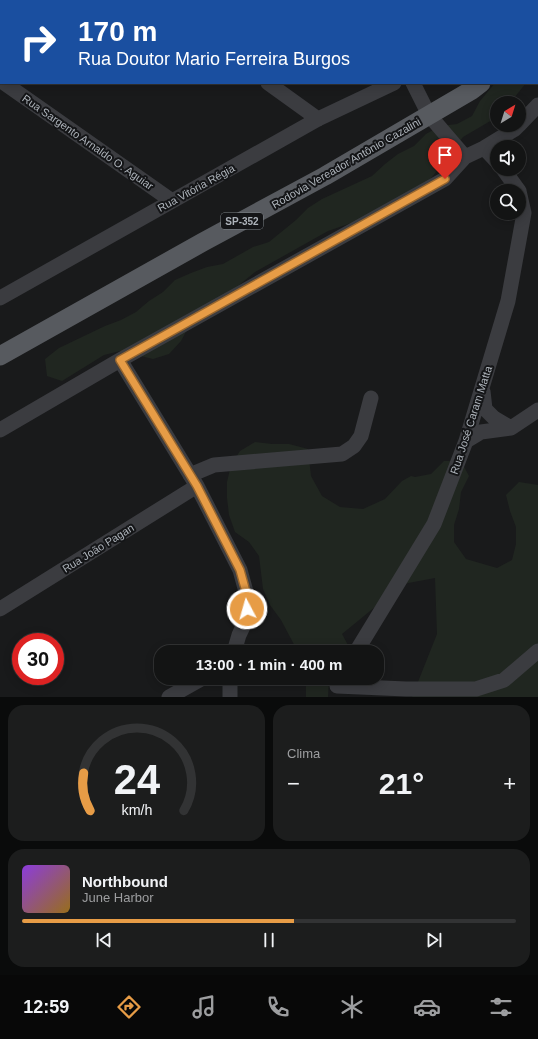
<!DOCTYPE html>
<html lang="pt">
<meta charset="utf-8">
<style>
:root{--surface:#131414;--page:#1c1d1d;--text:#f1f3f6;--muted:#9d9ea0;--line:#323334;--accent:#e79c46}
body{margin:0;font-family:Helvetica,sans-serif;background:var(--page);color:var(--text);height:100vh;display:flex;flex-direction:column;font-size:15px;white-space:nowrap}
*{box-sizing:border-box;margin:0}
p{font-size:13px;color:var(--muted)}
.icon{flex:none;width:22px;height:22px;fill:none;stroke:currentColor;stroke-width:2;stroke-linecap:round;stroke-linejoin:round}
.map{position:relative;height:697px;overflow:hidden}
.side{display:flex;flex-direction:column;gap:8px;padding:8px;background:#0a0b0b;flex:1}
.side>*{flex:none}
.guide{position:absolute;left:0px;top:0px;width:538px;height:84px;box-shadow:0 2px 10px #0003,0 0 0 1px var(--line);background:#1a4fa0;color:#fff;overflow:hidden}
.needle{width:26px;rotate:38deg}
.controls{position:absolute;left:490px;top:96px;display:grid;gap:8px}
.controls a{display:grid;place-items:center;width:36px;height:36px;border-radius:50%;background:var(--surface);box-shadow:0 2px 10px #0003,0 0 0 1px var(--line);font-size:20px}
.speed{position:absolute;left:12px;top:633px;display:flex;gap:8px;font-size:20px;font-weight:700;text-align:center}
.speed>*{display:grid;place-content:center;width:52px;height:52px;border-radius:50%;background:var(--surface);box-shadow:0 2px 10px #0003,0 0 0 1px var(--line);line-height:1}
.speed .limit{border:6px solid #d22;background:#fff;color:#111}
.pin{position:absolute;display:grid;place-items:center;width:34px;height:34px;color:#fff;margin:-41px -17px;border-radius:50% 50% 50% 0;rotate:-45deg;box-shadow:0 0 4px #0007}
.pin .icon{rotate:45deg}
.me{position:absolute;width:44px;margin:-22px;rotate:354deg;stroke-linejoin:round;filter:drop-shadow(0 0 3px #0008)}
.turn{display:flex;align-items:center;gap:14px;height:84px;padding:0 12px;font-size:18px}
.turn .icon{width:52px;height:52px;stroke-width:2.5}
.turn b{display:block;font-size:28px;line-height:34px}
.big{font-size:30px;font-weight:600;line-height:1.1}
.side .widget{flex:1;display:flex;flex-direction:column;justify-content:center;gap:6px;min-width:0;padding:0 14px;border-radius:16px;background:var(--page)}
.side .dial{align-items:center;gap:0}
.dial svg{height:104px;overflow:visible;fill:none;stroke:var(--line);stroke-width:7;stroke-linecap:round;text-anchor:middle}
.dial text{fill:var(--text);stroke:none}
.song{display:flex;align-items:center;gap:12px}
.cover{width:48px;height:48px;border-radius:6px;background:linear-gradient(135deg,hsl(270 70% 55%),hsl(40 70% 35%))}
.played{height:4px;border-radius:2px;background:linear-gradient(90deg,var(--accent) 55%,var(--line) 55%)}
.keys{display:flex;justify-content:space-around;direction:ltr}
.heat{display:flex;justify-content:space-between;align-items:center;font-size:22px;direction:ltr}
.side .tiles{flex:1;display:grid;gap:8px;grid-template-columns:1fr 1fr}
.widget:last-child{grid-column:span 2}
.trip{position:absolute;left:154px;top:645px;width:230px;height:40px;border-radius:16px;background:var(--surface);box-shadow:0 2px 10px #0003,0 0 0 1px var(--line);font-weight:600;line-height:40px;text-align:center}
.tabs{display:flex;height:64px;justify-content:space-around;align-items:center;background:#080808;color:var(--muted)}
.tabs .icon{width:28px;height:28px}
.tabs .current{color:var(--accent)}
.tabs b{font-size:18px;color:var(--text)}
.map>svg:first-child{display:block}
.green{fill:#202620}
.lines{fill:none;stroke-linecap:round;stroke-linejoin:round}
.minor{stroke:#3b3c40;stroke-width:15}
.major{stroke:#575a5f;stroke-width:19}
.route-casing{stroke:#96652e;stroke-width:10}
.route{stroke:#e79c46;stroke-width:7}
.labels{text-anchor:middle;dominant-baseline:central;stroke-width:4;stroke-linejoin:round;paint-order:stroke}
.shield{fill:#141517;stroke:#7f8489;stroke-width:1}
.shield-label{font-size:10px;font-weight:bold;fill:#adb3ba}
.street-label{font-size:11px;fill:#adb3ba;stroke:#141517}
</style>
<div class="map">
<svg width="538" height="697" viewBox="0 0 538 697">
<rect width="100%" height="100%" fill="#191a1b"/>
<path class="green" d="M495,83h31l-16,20h-13v13l-5,4 -29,17 -31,40 -12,14 -60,29 -32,11 -73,41 -66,54 -8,15 -12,13 -16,5 -33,-8 -16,4 -42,26 -15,-5 -2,-17 14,-11 46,-22 16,-6 15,-8 13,-11 14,-9 12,-12 16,-7 16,-6 16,-3 30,-17 16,-5 27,-22 12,-12 14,-9 50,-23 13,-12 13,-10 16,-8 12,-12 14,-8 17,-2 15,-8 8,-15z
M255,442l17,2h17l19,5 3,27 11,20 18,11 23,2 22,-10 17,-18 9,-5 4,1 16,-3 13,-13h17l8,15 -8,16 -2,17 -5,16v17l12,17 31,9 15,-8 4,-16v-17l-6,-16 -4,-16 13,-13 19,3v212h-126l25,-63 -2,-56 -32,6 -61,50 7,13 -4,5h-47l-17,-32 -11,-15 -7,-16 -4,-33 -10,-14 -14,-10 -6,-17 -2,-17v-16l4,-17 9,-14z
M306,678h23l-1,19h-22z"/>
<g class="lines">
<path class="minor" d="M152,0l1,1
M421,0l2,1
M32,1v-1
M491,1v-1
M4,83l168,118
M268,83l50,36
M413,83l16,32 36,42
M519,125l19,-20
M484,148l13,14
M503,169l16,22
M0,298l318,-179 76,-36
M120,360l77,126 43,84 8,29 -1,19 -8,17 -5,17
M483,391l2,18 9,9 17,10
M0,430l120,-70 325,-181 20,-22 19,-9 31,-19 4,-4
M466,441l15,-9 30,-4 27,-18
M190,475l24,-10 128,-11 12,-8 7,-10 10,-38
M0,609l197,-123
M356,652l78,-128 32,-83 42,-140 16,-88 -5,-22
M337,686l69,3h70l28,-9 34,-29
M169,697l34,-19
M230,697v-19"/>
<path class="major" d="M537,23l1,-1
M0,356l203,-114 122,-66 147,-86 9,-7"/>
</g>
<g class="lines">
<defs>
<path id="route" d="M247,609l1,-10 -8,-29 -43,-84 -77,-126 325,-181"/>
</defs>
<use href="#route" class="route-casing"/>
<use href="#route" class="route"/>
</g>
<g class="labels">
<rect class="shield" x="221" y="213" width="42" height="16" rx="3"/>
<g class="shield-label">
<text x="242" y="221">SP-352</text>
</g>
<g class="street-label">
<text transform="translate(88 142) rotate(35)">Rua Sargento Arnaldo O. Aguiar</text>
<text transform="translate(346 163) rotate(-30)">Rodovia Vereador Antônio Cazalini</text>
<text transform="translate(196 188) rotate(-29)">Rua Vitória Régia</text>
<text transform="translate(471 420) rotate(-72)">Rua José Caram Matta</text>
<text transform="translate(98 548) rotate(-32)">Rua João Pagan</text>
</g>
</g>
</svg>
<div class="controls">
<a><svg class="needle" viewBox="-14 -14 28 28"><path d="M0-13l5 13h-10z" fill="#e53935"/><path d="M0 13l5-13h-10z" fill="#9d9ea0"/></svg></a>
<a><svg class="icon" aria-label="sound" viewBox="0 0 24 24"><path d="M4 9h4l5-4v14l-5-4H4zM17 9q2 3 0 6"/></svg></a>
<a><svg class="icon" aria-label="search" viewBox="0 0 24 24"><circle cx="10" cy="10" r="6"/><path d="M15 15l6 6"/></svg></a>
</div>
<div class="speed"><div class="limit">30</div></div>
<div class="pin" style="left:445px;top:179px;background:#d93025"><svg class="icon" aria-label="arrive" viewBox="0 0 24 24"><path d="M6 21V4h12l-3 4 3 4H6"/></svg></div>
<svg class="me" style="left:247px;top:609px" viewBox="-20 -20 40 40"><circle r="17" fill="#e79c46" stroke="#fff" stroke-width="3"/><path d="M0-11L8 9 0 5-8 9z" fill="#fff"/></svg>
<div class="trip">13:00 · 1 min · 400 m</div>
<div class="guide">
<div class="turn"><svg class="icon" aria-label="right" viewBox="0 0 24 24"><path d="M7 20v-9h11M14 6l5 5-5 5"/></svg><div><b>170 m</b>Rua Doutor Mario Ferreira Burgos</div></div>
</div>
</div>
<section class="side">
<div class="tiles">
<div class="widget dial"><svg viewBox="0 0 100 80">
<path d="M14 69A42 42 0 1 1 86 69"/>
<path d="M14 69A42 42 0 0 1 9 40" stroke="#e79c46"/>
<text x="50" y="56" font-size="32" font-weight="700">24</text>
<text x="50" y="72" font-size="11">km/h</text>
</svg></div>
<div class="widget"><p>Clima</p>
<div class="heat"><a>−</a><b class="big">21°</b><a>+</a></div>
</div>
<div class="widget">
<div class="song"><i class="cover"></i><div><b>Northbound</b><p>June Harbor</p></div></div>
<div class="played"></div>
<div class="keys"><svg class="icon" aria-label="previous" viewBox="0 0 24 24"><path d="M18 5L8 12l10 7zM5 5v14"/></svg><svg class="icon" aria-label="pause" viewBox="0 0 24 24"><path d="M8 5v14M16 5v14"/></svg><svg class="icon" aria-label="next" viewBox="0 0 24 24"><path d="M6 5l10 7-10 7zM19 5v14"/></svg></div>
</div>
</div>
</section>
<nav class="tabs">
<b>12:59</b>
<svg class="icon current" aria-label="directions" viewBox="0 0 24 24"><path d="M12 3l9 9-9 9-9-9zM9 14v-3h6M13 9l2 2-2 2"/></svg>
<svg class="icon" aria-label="music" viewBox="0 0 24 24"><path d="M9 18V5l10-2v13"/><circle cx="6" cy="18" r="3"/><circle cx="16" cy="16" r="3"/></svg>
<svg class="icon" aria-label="phone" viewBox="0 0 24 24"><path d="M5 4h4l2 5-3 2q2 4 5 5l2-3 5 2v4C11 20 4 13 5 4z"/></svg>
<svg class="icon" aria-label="climate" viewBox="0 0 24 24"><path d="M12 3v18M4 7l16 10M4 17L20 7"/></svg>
<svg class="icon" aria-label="car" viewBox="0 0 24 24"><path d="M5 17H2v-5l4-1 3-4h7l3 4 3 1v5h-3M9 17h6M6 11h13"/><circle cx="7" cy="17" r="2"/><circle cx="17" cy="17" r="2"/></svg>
<svg class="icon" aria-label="filters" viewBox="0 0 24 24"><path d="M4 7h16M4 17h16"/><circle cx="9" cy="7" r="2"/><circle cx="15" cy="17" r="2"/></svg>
</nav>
